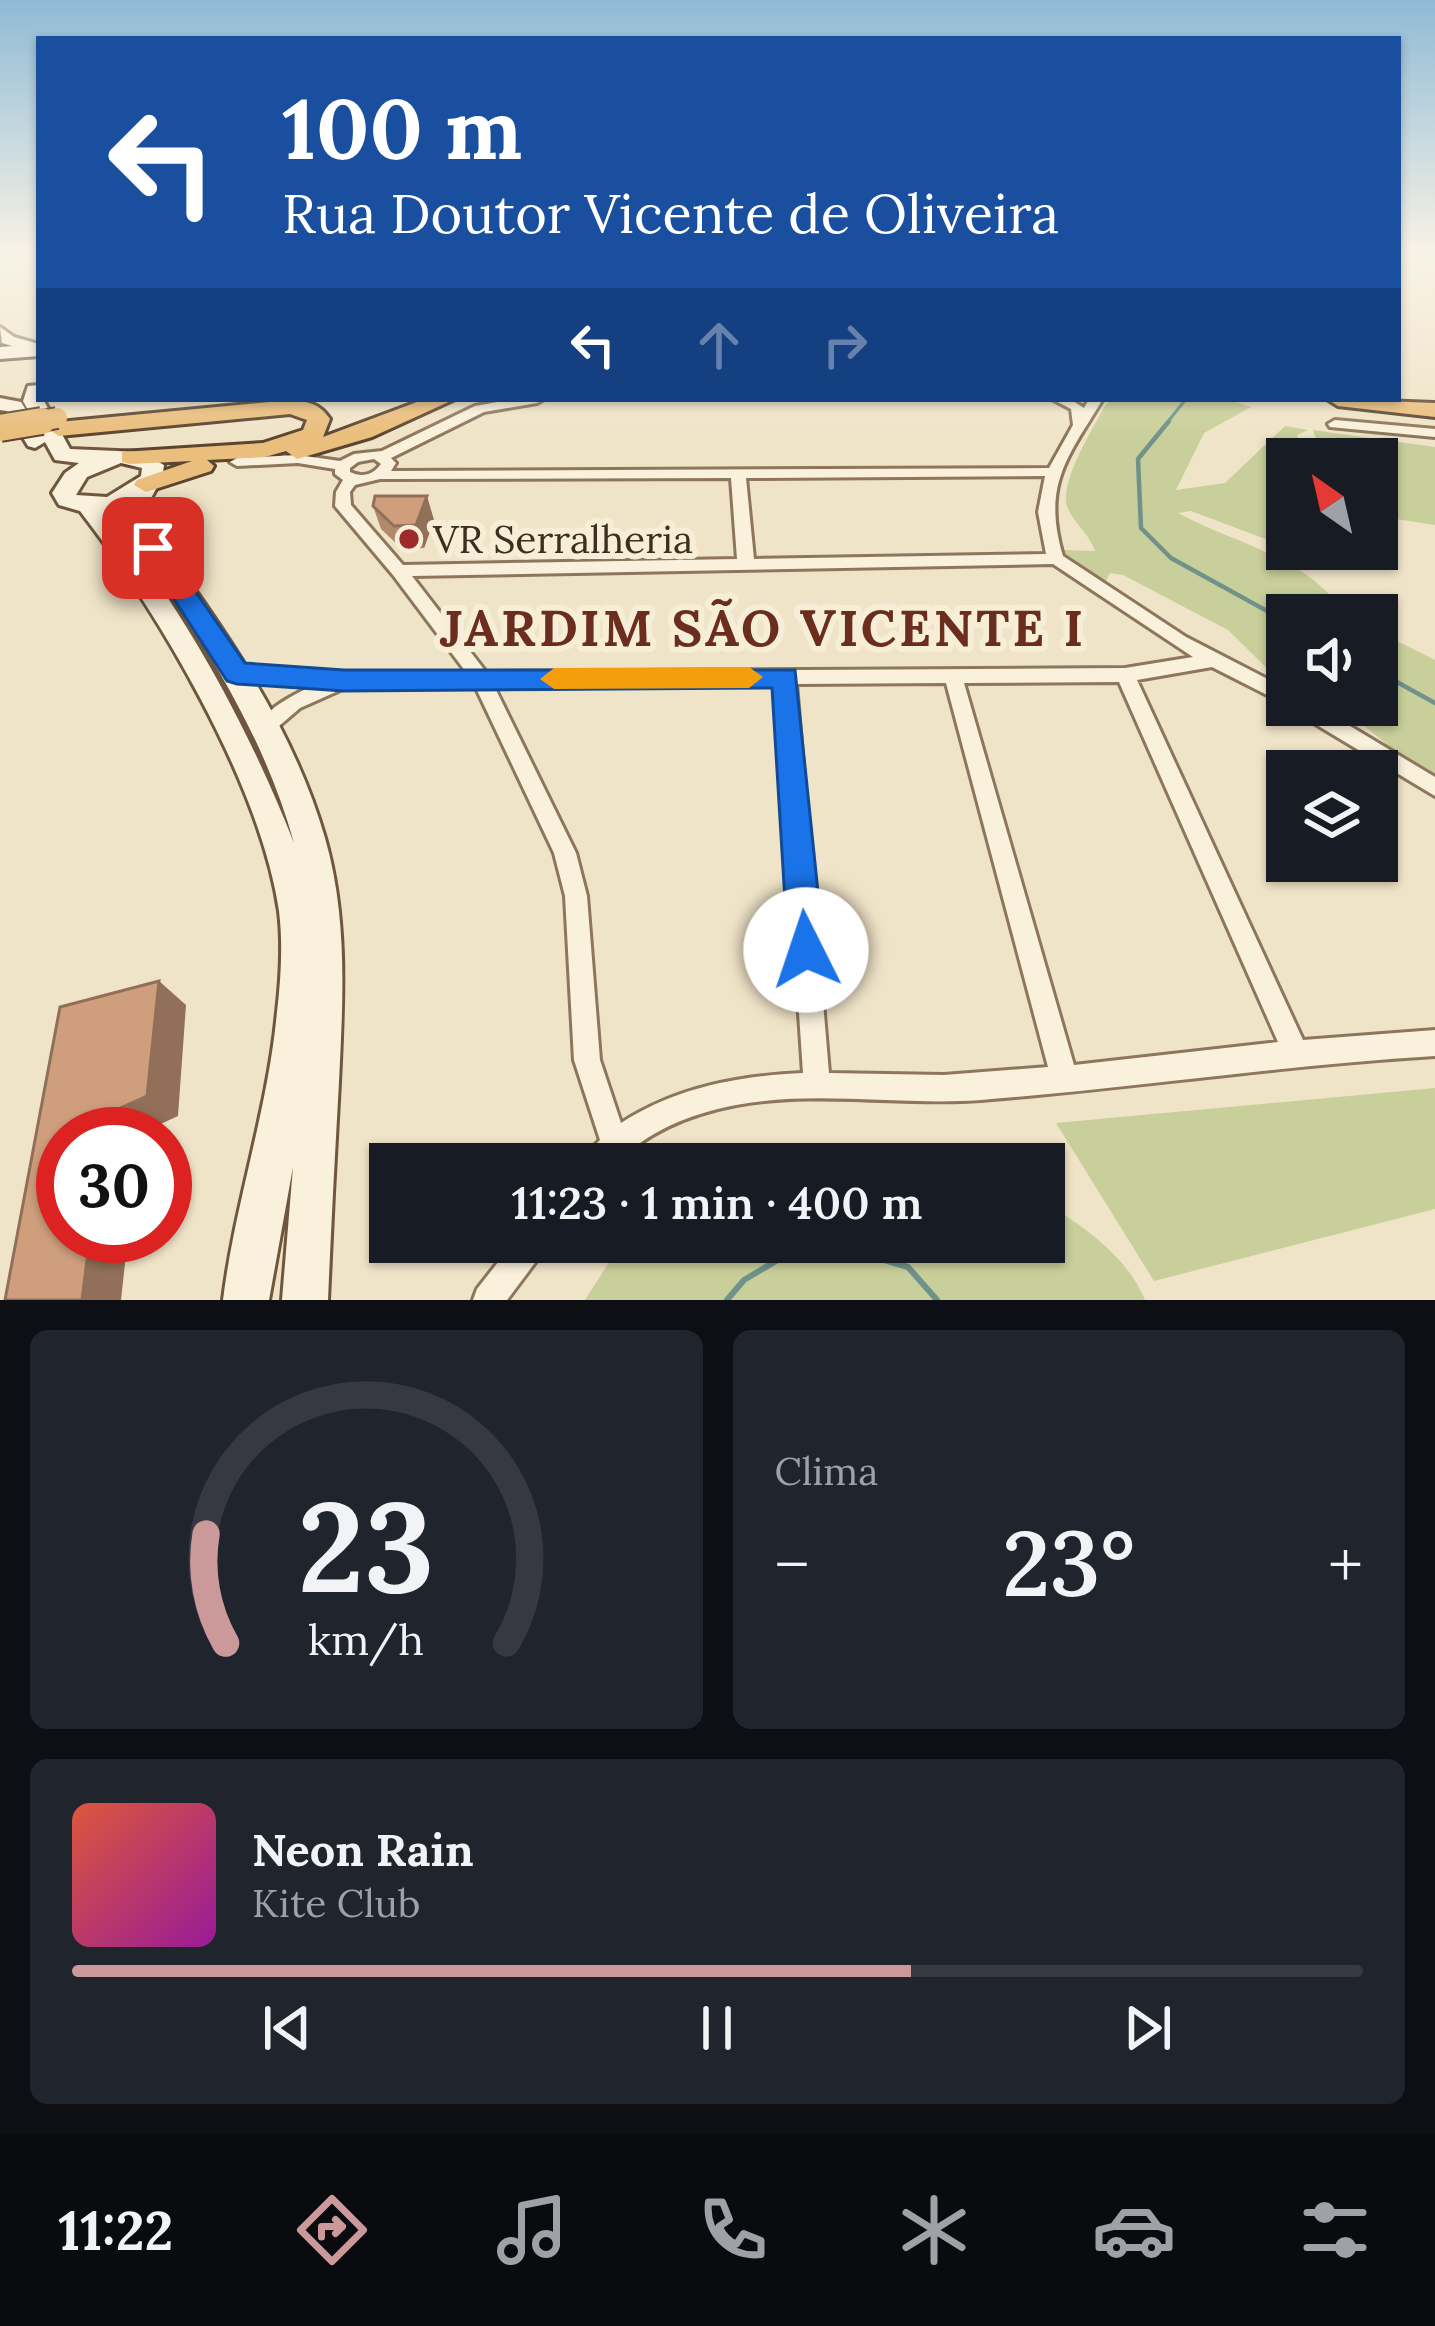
<!DOCTYPE html>
<html lang="pt">
<meta charset="utf-8">
<style>
:root{--surface:#171b24;--page:#20242c;--text:#f1f3f6;--muted:#9ea1a6;--line:#363941;--accent:#cc999b}
body{margin:0;font-family:Lora,serif;background:var(--page);color:var(--text);height:100vh;display:flex;flex-direction:column;font-size:45px;white-space:nowrap}
*{box-sizing:border-box;margin:0}
p{font-size:39px;color:var(--muted)}
.icon{flex:none;width:66px;height:66px;fill:none;stroke:currentColor;stroke-width:2;stroke-linecap:round;stroke-linejoin:round}
.map{position:relative;height:1300px;overflow:hidden}
.details{display:flex;flex-direction:column;gap:30px;padding:30px;background:#0d0f14;flex:1}
.details>*{flex:none}
.guide{position:absolute;left:36px;top:36px;width:1365px;height:366px;border-radius:0px;box-shadow:0 3px 9px #0004;background:#1a4fa0;color:#fff;overflow:hidden}
.needle{width:78px;rotate:326deg}
.tools{position:absolute;left:1266px;top:438px;display:grid;gap:24px}
.tools a{display:grid;place-items:center;width:132px;height:132px;border-radius:0px;background:var(--surface);box-shadow:0 3px 9px #0004;font-size:60px}
.speed{position:absolute;left:36px;top:1107px;display:flex;gap:24px;font-size:60px;font-weight:700;text-align:center}
.speed>*{display:grid;place-content:center;width:156px;height:156px;border-radius:50%;background:var(--surface);box-shadow:0 3px 9px #0004;line-height:1}
.speed .limit{border:18px solid #d22;background:#fff;color:#111}
.pin{position:absolute;display:grid;place-items:center;width:102px;height:102px;color:#fff;margin:-51px;border-radius:24px;box-shadow:0 6px 18px #0006}
.me{position:absolute;width:132px;margin:-66px;rotate:356deg;stroke-linejoin:round;filter:drop-shadow(0 0 9px #0008)}
.turn{display:flex;align-items:center;gap:42px;height:252px;padding:0 48px;font-size:54px}
.turn .icon{width:156px;height:156px;stroke-width:2.5}
.turn b{display:block;font-size:84px;line-height:102px}
.lanes{display:flex;align-items:center;height:114px;padding:0 48px;background:#0003;justify-content:center;gap:60px;direction:ltr}
.lanes .off{opacity:.35}
.big{font-size:90px;font-weight:600;line-height:1.1}
.details .widget{flex:1;display:flex;flex-direction:column;justify-content:center;gap:18px;min-width:0;padding:0 42px;border-radius:18px;background:var(--page)}
.details .dial{align-items:center;gap:0}
.dial svg{height:312px;overflow:visible;fill:none;stroke:var(--line);stroke-width:7;stroke-linecap:round;text-anchor:middle}
.dial text{fill:var(--text);stroke:none}
.song{display:flex;align-items:center;gap:36px}
.cover{width:144px;height:144px;border-radius:18px;background:linear-gradient(135deg,hsl(10 70% 55%),hsl(300 70% 35%))}
.played{height:12px;border-radius:6px;background:linear-gradient(90deg,var(--accent) 65%,var(--line) 65%)}
.keys{display:flex;justify-content:space-around;direction:ltr}
.heat{display:flex;justify-content:space-between;align-items:center;font-size:66px;direction:ltr}
.details .tiles{flex:1;display:grid;gap:30px;grid-template-columns:1fr 1fr}
.widget:last-child{grid-column:span 2}
.trip{position:absolute;left:369px;top:1143px;width:696px;height:120px;border-radius:0px;background:var(--surface);box-shadow:0 3px 9px #0004;font-weight:600;line-height:120px;text-align:center}
.menu{display:flex;height:192px;justify-content:space-around;align-items:center;background:#090b0e;color:var(--muted)}
.menu .icon{width:84px;height:84px}
.menu .current{color:var(--accent)}
.menu b{font-size:54px;color:var(--text)}
.map>svg:first-child{display:block}
.green{fill:#c9cf9b}
.lines{fill:none;stroke-linecap:round;stroke-linejoin:round}
.stream-far2{stroke:#6f938a;stroke-width:3}
.stream-far1{stroke:#6f938a;stroke-width:4.5}
.stream{stroke:#6f938a;stroke-width:6}
.minor-casing{stroke:#8d765c;stroke-width:6}
.tertiary-casing{stroke:#8d765c;stroke-width:6}
.secondary-casing{stroke:#6f573f;stroke-width:6}
.trunk-casing{stroke:#5b4430;stroke-width:6}
.minor{fill:#faf1dc;fill-rule:evenodd}
.tertiary{fill:#faf1dc;fill-rule:evenodd}
.secondary{fill:#faf1dc;fill-rule:evenodd}
.trunk{fill:#eabe7c;fill-rule:evenodd}
.trunk-bridge-far1-casing{stroke:#5b4430;stroke-width:24;stroke-linecap:butt}
.trunk-bridge-casing{stroke:#5b4430;stroke-width:30;stroke-linecap:butt}
.trunk-bridge-far1{stroke:#eabe7c;stroke-width:20}
.trunk-bridge{stroke:#eabe7c;stroke-width:26}
.wall{fill:#b2896c}
.shaded-wall{fill:#916f58}
.building{fill:#cf9f7d;stroke:#916f58;stroke-width:3}
.route{fill:#1a73e8;stroke:#114b97;stroke-width:3}
.slow{fill:#f59e0b}
.poi-dot{fill:#9e2a2b;stroke:#f7eed8;stroke-width:4.5}
.labels{text-anchor:middle;dominant-baseline:central;stroke-width:12;stroke-linejoin:round;paint-order:stroke}
.poi-label{font-size:39px;fill:#3d2e20;stroke:#f7eed8;text-anchor:start}
.district-label{font-size:51px;font-weight:bold;letter-spacing:3px;fill:#6b2e1e;stroke:#f7eed8}
</style>
<div class="map">
<svg width="1435" height="1300" viewBox="0 0 1435 1300">
<rect width="100%" height="100%" fill="#f0e4c8"/>
<path class="green" d="M1112,399h115l24,8 -47,26 -28,57 49,-7 60,-57 23,4 -11,5 9,24h-19v88l-96,-36 -13,2c49,27 110,39 150,80l4,22h-45v73l-59,-58 -105,-55 -13,-2 -6,12 -12,2 -32,-23 -2,-10 5,-4 32,1c-6,-17 -18,-25 -26,-40 -14,-23 23,-80 35,-104z
M1313,430l122,17v78l-58,-9v-57h-55z
M1377,639l22,3 36,18v124l-90,-74 -15,-5h47z
M1435,1088v121l-281,72 -98,-158z
M1044,1202c38,23 84,55 101,98h-560l37,-58h422z"/>
<g class="lines">
<path class="stream-far2" d="M1166,424l20,-25"/>
<path class="stream-far1" d="M1169,421l-31,38 3,69 30,30 116,64
M1377,671l58,32"/>
<path class="stream" d="M824,1242l84,25 29,33
M727,1300l17,-20 64,-38"/>
<defs>
<path id="minor" d="M514,399h30l-7,4 -53,9 -93,46 5,5 -5,8 658,-3 24,-43 -2,-16 -19,-10h18l14,9 5,-9h14c-36,59 -61,86 -40,157l123,81 101,52v16l-75,-38 -75,13 166,360 132,-10v26c-152,9 -302,32 -454,44 -81,6 -164,-10 -245,5 -47,9 -88,26 -121,59h-33l4,-10 14,-14 -26,-80 -9,-164 -11,-43 -79,-167 -128,1 -47,21 -28,24 -7,3 -7,-3 -3,-5c16,-21 37,-32 60,-42l-78,-5 -7,-2 -2,-5 2,-5 7,-2 107,7 122,-1 -73,-97 -58,-69 1,-14 7,-12 -8,-6v-5l-37,-6 -61,3 -7,-4 7,-4 61,-3 42,6 14,-7 28,-3 93,-45zM374,459l7,5c-8,11 -19,14 -31,8v-4l8,-6zM1045,476l-7,36 8,42 -292,5 -8,-81zM731,478l6,81 -334,6 -52,-60 -1,-13 5,-7 25,-6zM1053,564l140,93 -68,11 -639,4 -74,-96zM1119,682l159,360 -204,23 -110,-382zM946,683l102,384 -104,8 -115,-2 -33,-389zM777,684l26,389c-65,3 -126,14 -182,50l-21,-63 -13,-164 -11,-43 -82,-167z
M1335,420l100,9v8l-105,-10 -2,-3z
M1289,705h26l120,72v19l-143,-86z
M514,1242h34l-5,10 -36,48h-34l4,-11z"/>
<path id="tertiary" d="M0,327l14,10 25,7v10l-37,-11z"/>
<path id="secondary" d="M39,344v12l-39,3v-12z
M39,385v14h4l27,50 70,3 24,13c-1,18 -15,33 -22,51 72,100 148,201 183,322 23,80 18,162 14,244 -4,73 -8,145 -11,218h-46l11,-133 -24,133h-46c12,-97 45,-190 54,-288 4,-34 6,-68 2,-101 -19,-128 -120,-298 -199,-400l-21,-6 -7,-12 13,-20 14,-10 -24,-3 -10,-18 -10,6 -7,-2 -21,-35 -7,-1v-12l21,4 22,35 -20,-36 5,-15zM121,463l21,5 -1,8 -34,21 -31,-2 11,-18zM122,507l-4,9c70,104 142,204 176,327 -47,-119 -109,-232 -189,-331z"/>
<path id="trunk" d="M425,399h30l-83,38 -75,22 -11,-8 -21,6 -58,3 7,6 -3,5 -65,21 -12,-7 3,-5 55,-19 -62,3 -8,-2v-10l141,-9 40,-13 4,-10 -17,-6 -231,22 -11,-7 11,-7 231,-22c19,2 29,3 40,19l-7,18z
M1327,399l108,4v14l-97,-11z"/>
</defs>
<use href="#minor" class="minor-casing"/>
<use href="#tertiary" class="tertiary-casing"/>
<use href="#secondary" class="secondary-casing"/>
<use href="#trunk" class="trunk-casing"/>
<use href="#minor" class="minor"/>
<use href="#tertiary" class="tertiary"/>
<use href="#secondary" class="secondary"/>
<use href="#trunk" class="trunk"/>
<defs>
<path id="trunk-bridge-far1" d="M25,424l32,-6"/>
<path id="trunk-bridge" d="M0,428l42,-7"/>
</defs>
<use href="#trunk-bridge-far1" class="trunk-bridge-far1-casing"/>
<use href="#trunk-bridge" class="trunk-bridge-casing"/>
<use href="#trunk-bridge-far1" class="trunk-bridge-far1"/>
<use href="#trunk-bridge" class="trunk-bridge"/>
</g>
<path class="wall" d="M373,506l61,14 -10,28 -22,1 -21,-20z"/>
<path class="shaded-wall" d="M427,496l7,24 -10,28 -8,-23z
M159,981l27,24 -8,111 -39,18h-35l3,-20z
M90,1236h38l-7,64h-39z"/>
<path class="building" d="M375,496h52l-11,29 -22,1 -21,-20z
M159,981l-12,115 -40,18 -3,20h-41v102h27l-8,64h-77l55,-293z"/>
<linearGradient id="sky" x2="0" y2="1"><stop stop-color="#8fbad6"/><stop offset="0.58" stop-color="#f8f3e6"/><stop offset="1" stop-color="#f8f3e6" stop-opacity="0"/></linearGradient>
<rect width="1435" height="437" fill="url(#sky)"/>
<path class="route" d="M153,540l8,2 84,121 99,7h451l29,280 -5,12 -13,5 -12,-5 -6,-12 -16,-262 -428,3 -107,-7 -10,-3 -86,-133z"/>
<path class="slow" d="M749,667l14,10 -14,11 -195,1 -14,-10 14,-11z"/>
<circle class="poi-dot" cx="409" cy="539" r="12"/>
<g class="labels">
<g class="poi-label">
<text x="433" y="539">VR Serralheria</text>
</g>
<g class="district-label">
<text x="763" y="627">JARDIM SÃO VICENTE I</text>
</g>
</g>
</svg>
<div class="tools">
<a><svg class="needle" viewBox="-14 -14 28 28"><path d="M0-13l5 13h-10z" fill="#e53935"/><path d="M0 13l5-13h-10z" fill="#9ea1a6"/></svg></a>
<a><svg class="icon" aria-label="sound" viewBox="0 0 24 24"><path d="M4 9h4l5-4v14l-5-4H4zM17 9q2 3 0 6"/></svg></a>
<a><svg class="icon" aria-label="layers" viewBox="0 0 24 24"><path d="M12 4l9 5-9 5-9-5zM3 14l9 5 9-5"/></svg></a>
</div>
<div class="speed"><div class="limit">30</div></div>
<div class="pin" style="left:153px;top:548px;background:#d93025"><svg class="icon" aria-label="arrive" viewBox="0 0 24 24"><path d="M6 21V4h12l-3 4 3 4H6"/></svg></div>
<svg class="me" style="left:806px;top:950px" viewBox="-20 -20 40 40"><circle r="19" fill="#fff"/><path d="M0-13L10 11 0 6-10 11z" fill="#1a73e8"/></svg>
<div class="trip">11:23 · 1 min · 400 m</div>
<div class="guide">
<div class="turn"><svg class="icon" aria-label="left" viewBox="0 0 24 24"><path d="M17 20v-9H6M10 6l-5 5 5 5"/></svg><div><b>100 m</b>Rua Doutor Vicente de Oliveira</div></div>
<div class="lanes"><svg class="icon" aria-label="left" viewBox="0 0 24 24"><path d="M17 20v-9H6M10 6l-5 5 5 5"/></svg><svg class="icon off" aria-label="ahead" viewBox="0 0 24 24"><path d="M12 20V5M6 11l6-6 6 6"/></svg><svg class="icon off" aria-label="right" viewBox="0 0 24 24"><path d="M7 20v-9h11M14 6l5 5-5 5"/></svg></div>
</div>
</div>
<section class="details">
<div class="tiles">
<div class="widget dial"><svg viewBox="0 0 100 80">
<path d="M14 69A42 42 0 1 1 86 69"/>
<path d="M14 69A42 42 0 0 1 9 41" stroke="#cc999b"/>
<text x="50" y="56" font-size="32" font-weight="700">23</text>
<text x="50" y="72" font-size="11">km/h</text>
</svg></div>
<div class="widget"><p>Clima</p>
<div class="heat"><a>−</a><b class="big">23°</b><a>+</a></div>
</div>
<div class="widget">
<div class="song"><i class="cover"></i><div><b>Neon Rain</b><p>Kite Club</p></div></div>
<div class="played"></div>
<div class="keys"><svg class="icon" aria-label="previous" viewBox="0 0 24 24"><path d="M18 5L8 12l10 7zM5 5v14"/></svg><svg class="icon" aria-label="pause" viewBox="0 0 24 24"><path d="M8 5v14M16 5v14"/></svg><svg class="icon" aria-label="next" viewBox="0 0 24 24"><path d="M6 5l10 7-10 7zM19 5v14"/></svg></div>
</div>
</div>
</section>
<nav class="menu">
<b>11:22</b>
<svg class="icon current" aria-label="directions" viewBox="0 0 24 24"><path d="M12 3l9 9-9 9-9-9zM9 14v-3h6M13 9l2 2-2 2"/></svg>
<svg class="icon" aria-label="music" viewBox="0 0 24 24"><path d="M9 18V5l10-2v13"/><circle cx="6" cy="18" r="3"/><circle cx="16" cy="16" r="3"/></svg>
<svg class="icon" aria-label="phone" viewBox="0 0 24 24"><path d="M5 4h4l2 5-3 2q2 4 5 5l2-3 5 2v4C11 20 4 13 5 4z"/></svg>
<svg class="icon" aria-label="climate" viewBox="0 0 24 24"><path d="M12 3v18M4 7l16 10M4 17L20 7"/></svg>
<svg class="icon" aria-label="car" viewBox="0 0 24 24"><path d="M5 17H2v-5l4-1 3-4h7l3 4 3 1v5h-3M9 17h6M6 11h13"/><circle cx="7" cy="17" r="2"/><circle cx="17" cy="17" r="2"/></svg>
<svg class="icon" aria-label="filters" viewBox="0 0 24 24"><path d="M4 7h16M4 17h16"/><circle cx="9" cy="7" r="2"/><circle cx="15" cy="17" r="2"/></svg>
</nav>
